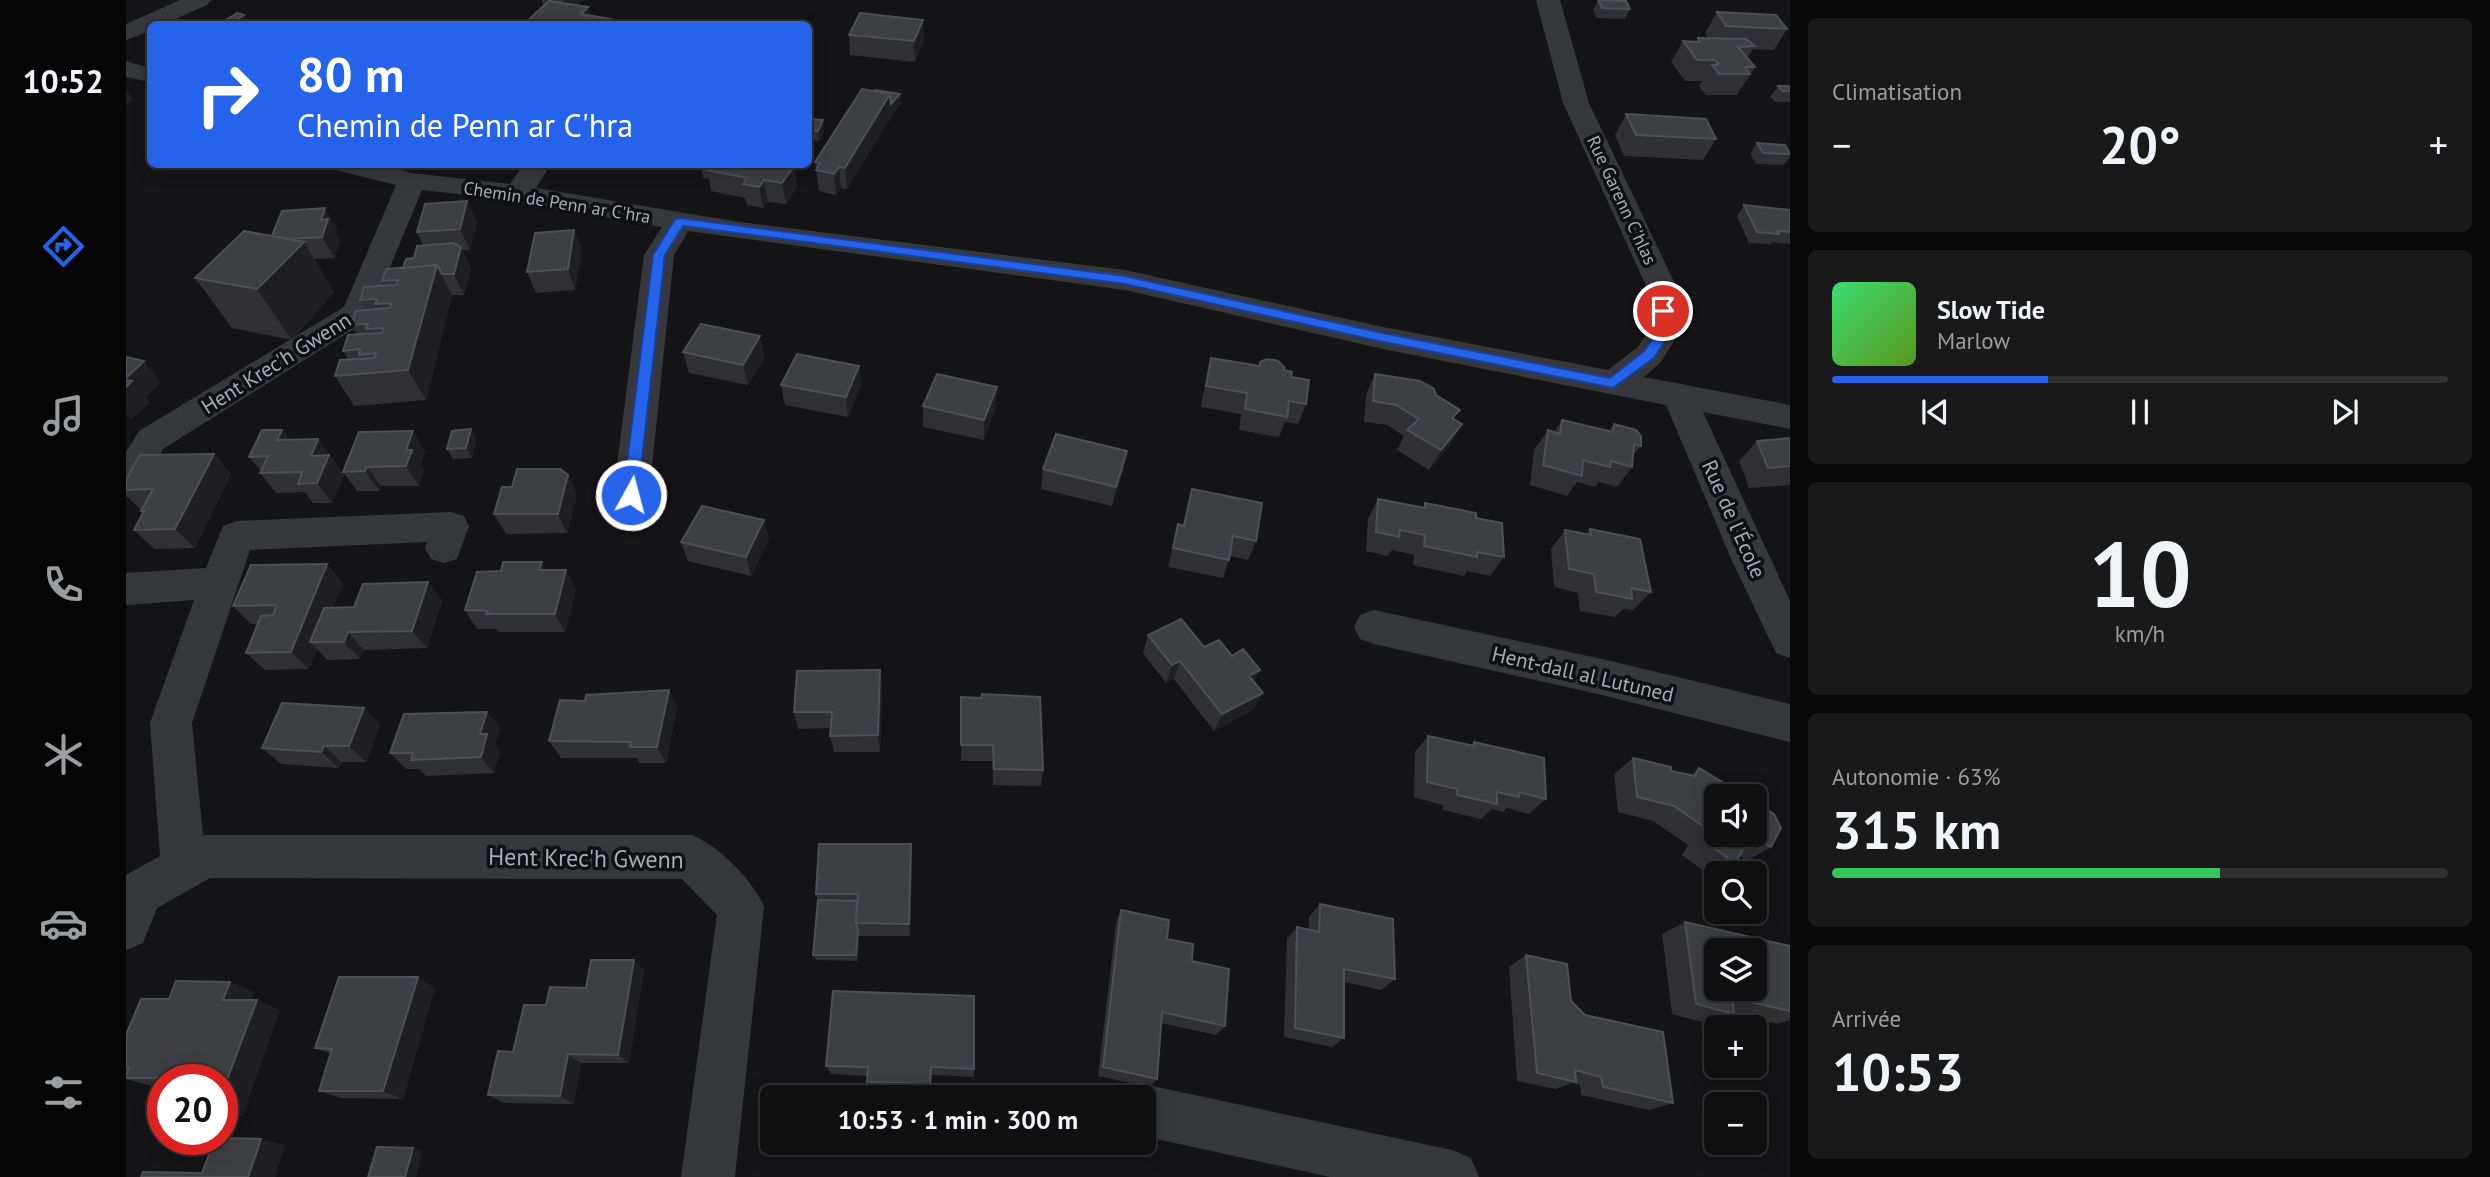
<!DOCTYPE html>
<html lang="fr">
<meta charset="utf-8">
<style>
:root{--surface:#101011;--page:#19191a;--text:#f1f3f6;--muted:#9c9d9f;--line:#303031;--accent:#2563eb}
body{margin:0;font-family:"PT Sans",sans-serif;background:var(--page);color:var(--text);height:100vh;display:flex;flex-direction:column;font-size:26px;white-space:nowrap}
*{box-sizing:border-box;margin:0}
p{font-size:23px;color:var(--muted)}
.icon{flex:none;width:38px;height:38px;fill:none;stroke:currentColor;stroke-width:2;stroke-linecap:round;stroke-linejoin:round}
.map{position:relative;flex:1;overflow:hidden}
.details{display:flex;flex-direction:column;gap:18px;padding:18px;background:#090909;width:700px}
.details>*{flex:none}
.banner{position:absolute;left:21px;top:21px;width:665px;height:147px;border-radius:10px;box-shadow:0 4px 18px #0003,0 0 0 2px var(--line);background:#2563eb;color:#fff;overflow:hidden}
.buttons{position:absolute;left:1578px;top:784px;display:grid;gap:14px}
.buttons a{display:grid;place-items:center;width:63px;height:63px;border-radius:10px;background:var(--surface);box-shadow:0 4px 18px #0003,0 0 0 2px var(--line);font-size:35px}
.speed{position:absolute;left:21px;top:1064px;display:flex;gap:14px;font-size:35px;font-weight:700;text-align:center}
.speed>*{display:grid;place-content:center;width:91px;height:91px;border-radius:50%;background:var(--surface);box-shadow:0 4px 18px #0003,0 0 0 2px var(--line);line-height:1}
.speed .limit{border:10px solid #d22;background:#fff;color:#111}
.pin{position:absolute;display:grid;place-items:center;width:60px;height:60px;color:#fff;margin:-30px;border:4px solid #fff;border-radius:50%;box-shadow:0 2px 7px #0007}
.me{position:absolute;width:77px;margin:-38px;rotate:7deg;stroke-linejoin:round;filter:drop-shadow(0 0 5px #0008)}
.turn{display:flex;align-items:center;gap:24px;height:147px;padding:0 35px;font-size:32px}
.turn .icon{width:91px;height:91px;stroke-width:2.5}
.turn b{display:block;font-size:49px;line-height:60px}
.big{font-size:52px;font-weight:700;line-height:1.1}
.details .card{flex:1;display:flex;flex-direction:column;justify-content:center;gap:10px;min-width:0;padding:0 24px;border-radius:10px;background:var(--page)}
.details .dial{align-items:center;gap:0}
.dial b{font-size:91px;line-height:1}
.song{display:flex;align-items:center;gap:21px}
.cover{width:84px;height:84px;border-radius:10px;background:linear-gradient(135deg,hsl(140 70% 55%),hsl(90 70% 35%))}
.played{height:7px;border-radius:4px;background:linear-gradient(90deg,var(--accent) 35%,var(--line) 35%)}
.keys{display:flex;justify-content:space-around;direction:ltr}
.heat{display:flex;justify-content:space-between;align-items:center;font-size:38px;direction:ltr}
.charge{height:10px;border-radius:5px;background:linear-gradient(90deg,#34c759 63%,var(--line) 0)}
.trip{position:absolute;left:634px;top:1085px;width:396px;height:70px;border-radius:10px;background:var(--surface);box-shadow:0 4px 18px #0003,0 0 0 2px var(--line);font-weight:700;line-height:70px;text-align:center}
main{display:flex;flex:1;min-height:0}
.tabs{display:flex;flex-direction:column;width:126px;justify-content:space-around;align-items:center;background:#060607;color:var(--muted)}
.tabs .icon{width:49px;height:49px}
.tabs .on{color:var(--accent)}
.tabs b{font-size:32px;color:var(--text)}
.map>svg:first-child{display:block}
.lines{fill:none;stroke-linecap:round;stroke-linejoin:round}
.minor{fill:#36383c;fill-rule:evenodd}
.wall{fill:#313135}
.shaded-wall{fill:#202023}
.building{fill:#3e3f43;stroke:#4e5055;stroke-width:2;fill-rule:evenodd}
.route{fill:#2563eb;stroke:#184099;stroke-width:2}
.labels{text-anchor:middle;dominant-baseline:central;stroke-width:7;stroke-linejoin:round;paint-order:stroke}
.far-street-label{font-size:18px;fill:#a7aeb7;stroke:#101012}
.street-label{font-size:21px;fill:#a7aeb7;stroke:#101012}
.near-street-label{font-size:24px;fill:#a7aeb7;stroke:#101012}
</style>
<main>
<nav class="tabs">
<b>10:52</b>
<svg class="icon on" aria-label="directions" viewBox="0 0 24 24"><path d="M12 3l9 9-9 9-9-9zM9 14v-3h6M13 9l2 2-2 2"/></svg>
<svg class="icon" aria-label="music" viewBox="0 0 24 24"><path d="M9 18V5l10-2v13"/><circle cx="6" cy="18" r="3"/><circle cx="16" cy="16" r="3"/></svg>
<svg class="icon" aria-label="phone" viewBox="0 0 24 24"><path d="M5 4h4l2 5-3 2q2 4 5 5l2-3 5 2v4C11 20 4 13 5 4z"/></svg>
<svg class="icon" aria-label="climate" viewBox="0 0 24 24"><path d="M12 3v18M4 7l16 10M4 17L20 7"/></svg>
<svg class="icon" aria-label="car" viewBox="0 0 24 24"><path d="M5 17H2v-5l4-1 3-4h7l3 4 3 1v5h-3M9 17h6M6 11h13"/><circle cx="7" cy="17" r="2"/><circle cx="17" cy="17" r="2"/></svg>
<svg class="icon" aria-label="filters" viewBox="0 0 24 24"><path d="M4 7h16M4 17h16"/><circle cx="9" cy="7" r="2"/><circle cx="15" cy="17" r="2"/></svg>
</nav>
<div class="map">
<svg width="1664" height="1177" viewBox="0 0 1664 1177">
<rect width="100%" height="100%" fill="#151517"/>
<g class="lines">
<path class="minor" d="M54,0h31l-4,5 -43,19h-14v7l-24,9v-16z
M1410,0h24l29,103 88,185 2,45 -19,30 -16,14 146,28v24l-87,-17 87,189v57l-14,-5 -43,-90 -67,-158 -283,-56 -258,-59 -437,-59 -14,24 -25,240 -5,10 -13,4 -13,-4 -5,-10 31,-240 18,-28 -168,-29 -72,-8 -54,130 -205,129 -24,44 -13,4v-45l13,-21 205,-124 52,-122 -60,-15 -3,-6h47l32,9 98,11 14,-20h27l-15,24 203,34 386,48 258,57 225,43 30,-23 9,-14v-45l-84,-185z
M0,61l24,7v14l-24,-5z
M325,512l13,4 5,10 -12,33 -13,4 -13,-4 -6,-11 2,-6 -177,8 -58,173 11,112h489c27,11 61,45 72,72l-29,270h-54l36,-262 -35,-36 -472,-1 -53,30 -14,35 -17,7v-75l34,-19 -10,-133 44,-123 -68,5v-32l80,-5 17,-42 13,-5z
M1248,610l228,49 188,45v38l-188,-47 -228,-51 -14,-5 -6,-12 6,-12z
M1017,1084l309,66 19,8 8,19h-149l-187,-41v-39h-21l3,-5z"/>
</g>
<path class="wall" d="M416,0h42l-8,5 12,2 3,9 22,8 -70,-19z
M1472,0l32,9 -5,10 -28,-1 -4,-8z
M1591,12l70,17 -13,21 -21,-1 -6,9 8,9 -18,28h-31l-7,-9 3,-5h-17l-14,-19 12,-21 13,1 2,-4h10l-3,-5z
M723,35l75,5 -9,22 -65,-7z
M1652,86h12v16h-15l-5,-5z
M774,94l1,10 -9,11 -45,74 -6,-1 -5,7 -17,-4 -4,-29z
M1500,114l90,25 -13,21 -79,-4 -9,-21z
M682,119l15,1 1,11 -5,10 -11,-1z
M1631,143l33,9v4l-6,9 -28,-1 -6,-10z
M450,164h46l-3,5z
M668,166l3,21 -11,17 -18,-2 -5,6 -16,-3 -2,-7 -34,-7 -2,-12 -6,-1 -2,-11z
M341,201l10,21 -7,28h-8l9,18 -7,27h-12l-26,105 -72,6 -19,-30 14,-16 -6,-9 14,-17 -6,-9 15,-15 -6,-10 24,-14 -2,-5 21,-13 11,-10 9,-13 -6,-13z
M1618,205l46,5v34l-18,-2 -1,2 -22,-1 -12,-27z
M211,229l-1,4 4,7 -5,18 -21,1 20,33 -42,48 -60,-12 -37,-50 77,-42z
M448,230l8,21 -7,39 -39,3 -9,-21z
M557,352l82,5 -17,28 -59,-12z
M1085,358l73,12 7,7 15,27 -8,20 -13,-2 -6,15 -40,-7 2,-16 -40,-7 5,-29z
M733,366l2,20 -13,31 -63,-12 -4,-20z
M1249,374l61,21 18,25 -3,24 -22,26 -32,-20 7,-14 -17,-11 -23,-3 2,-27z
M797,406l73,1 -12,33 -61,-13z
M1436,420l47,11 5,-7 27,22 -8,9 -1,12 -15,20 -18,-5 -4,5 -18,-5 -10,14 -37,-11 4,-35 14,-20 6,2z
M345,429l5,11 -4,18 -19,1 -6,-10z
M156,430l8,10 28,-1 26,36 -12,28h-19l-8,-11 -29,1 -16,-20 1,-2 -12,-14z
M1664,438v47l-41,3 -10,-27 18,-20z
M299,451l-4,13 3,6 -5,16h-38l-2,5h-22l-14,-19z
M1001,451l-4,20 -11,35 -71,-17 2,-20z
M88,454l17,20 -36,74 -41,1 -20,-19 9,-17 -2,-2 1,-2h-2l-14,-14v-15z
M442,475l9,20 -10,38 -61,1 -12,-20z
M1066,489l64,52 -8,19 -18,-4 -7,22 -55,-11 10,-43 5,1z
M1252,499l45,9 2,-5 51,15 28,39 -14,19 -23,-5 -3,5 -51,-11 1,-10 -22,-5 -4,6 -22,-5 2,-32z
M638,520l5,19 -18,37 -63,-15 -7,-19z
M1464,529l61,63 -18,18 -10,-1 -8,8 -35,-6 -2,-18 -24,-6 -3,-38 14,-19 21,4z
M416,562l4,8 30,19 -11,43h-66l-3,-3h-19l-12,-19 36,-39z
M302,582l14,19 -15,47 -63,2 -4,9 -33,1 -10,-11 -8,20 -44,1 -19,-17 12,-29h-7l-18,-18 110,-23 -10,25 21,-1z
M1022,635l106,47v27l-40,22 -40,-52 -8,4 -23,-30z
M754,670l2,18 -2,64h-46l-4,-16 1,-8 -33,1 -4,-17 69,-41z
M543,690l8,17 -11,56h-27l-2,-5h-76l-12,-17z
M835,697l82,73 -2,16 -48,-1 -1,-24h-31z
M361,712l13,16 -5,16 5,7 -6,22 -68,3 -7,-7h-13l-16,-16z
M254,725l-14,37h-25l-2,6 -58,-4 -19,-16z
M1302,736l43,9 3,-3 72,57 -17,15 -22,-6 -4,4 -11,-3 -11,10 -38,-9 -1,-5 -28,-8 1,-45z
M1507,758l38,13 20,4 8,-7 56,67 16,12 -25,14 -6,-5 -5,7 -23,14 -30,-22 6,-10 -35,-24 -35,-9 -4,-38z
M785,844l1,14 -2,78h-51l-1,25 -42,-1 -3,-5 5,-55 -2,-6z
M1194,904l75,75 -14,11 -37,-8v56l-12,9 -48,-10 3,-98 10,-12 12,3v-13z
M995,910l46,29 25,22 33,65 -9,9 -55,-12 -4,56 -7,8 -52,-11 18,-153z
M1559,922l105,24v74l-12,4 -44,-10 -25,10 -37,-10 -10,-80z
M1400,955l45,46 102,102 -24,7 -68,-15 -1,-10 -8,-2 -16,6 -39,-8 -8,-114z
M508,960l10,11 -15,92h-48l-7,41 -70,-1 -16,-8 25,-43 73,-64z
M104,982l24,10 -3,8 29,10 -38,106 -20,-1v-35h-59v31l-11,-3 8,-22h-8l-26,-7 1,-6 -1,-1v-37l43,-36z
M309,988l-32,111 -62,-1 -22,-7 12,-37 -16,-6z
M707,991l141,78v8l-42,-2 -1,17 -61,-2 -3,-8v-6l-36,-2 -5,-8z"/>
<path class="shaded-wall" d="M438,0h20l-20,12 -3,-10z
M462,7l5,17 -12,-10z
M118,15l6,9h-21z
M797,20l1,20 -9,22 -1,-21z
M0,89l7,10 -7,7z
M764,94l2,21 -45,74 -2,-21z
M774,94l1,10 -9,11 -1,-11z
M697,120l1,11 -5,10 -1,-10z
M668,166l3,21 -11,17 -4,-21z
M713,167l2,21 -5,7 -2,-21z
M638,180l4,22 -5,6 -4,-21z
M341,201l10,21 -7,28 -10,-21z
M199,208l12,21 -1,4 4,7 -5,18 -13,-21 -1,-17z
M448,230l8,21 -7,39 -7,-21z
M178,242l30,50 -42,48 -35,-51z
M335,247l10,21 -7,27 -10,-21z
M311,265l15,31 -26,104 -18,-30z
M634,336l5,21 -17,28 -5,-20z
M18,361l17,21 -15,15 4,5 -19,18 -5,-5v-37z
M733,366l2,20 -13,31 -2,-20z
M871,387l-1,20 -12,33v-20z
M1336,424l-11,20 -22,26 12,-20z
M345,429l5,11 -4,18 -6,-10z
M156,430l15,20 -20,-10z
M287,431l12,20 -4,13 3,6 -5,16 -13,-20v-16z
M192,439l26,36 -12,28 -15,-20 -6,-27z
M1001,451l-4,20 -11,35 4,-19z
M88,454l17,20 -36,74 -20,-19z
M241,467l14,19 -2,5 -14,-20z
M442,475l9,20 -10,38 -9,-19z
M638,520l5,19 -18,37 -5,-19z
M416,562l10,18 -13,-10z
M201,564l16,19 -23,59h-10l7,7 -8,20 -18,-17z
M440,570l10,19 -11,43 -10,-18z
M302,582l14,19 -15,47 -15,-17z
M222,632l16,18 -4,9 -16,-17z
M1054,661l-6,18 -8,4 6,-18z
M754,670l2,18 -2,64 -2,-17z
M1134,670l-8,17 -3,-11z
M543,690l8,17 -11,56 -9,-16z
M1137,693l-9,16 -40,22 8,-17z
M238,708l16,17 -14,37 -17,-16z
M361,712l13,16 -5,16 5,7 -6,22 -13,-16 -1,-23z
M198,746l17,16 -2,6 -18,-16z
M785,844l1,14 -2,78 -1,-12z
M732,931l1,5 -1,25 -2,-6z
M508,960l10,11 -15,92 -11,-8z
M292,977l17,11 -32,111 -20,-8z
M104,982l24,10 -8,18 -23,-10z
M131,1000l23,10 -38,106 -20,-6v-17z
M442,1054l13,9 -7,41 -14,-8z
M135,1139l24,6 -10,32h-27z
M287,1148l10,3 -7,26h-11z"/>
<path class="building" d="M1472,0l28,1 4,8 -28,-1z
M423,1l39,6 -7,7 30,5 1,5h-88z
M1591,12l59,3 11,14 -61,-3z
M111,13l7,2 -15,9h-9z
M734,13l63,7 -9,21 -65,-6z
M1572,38l48,1 9,7 -17,1 17,20h-10l5,7h-31l-7,-9h7l-4,-5h-18l-14,-19 17,1z
M1652,86h12v5h-8z
M736,89l28,5 -45,74 -6,-1 -5,7 -18,-4 4,-7 -5,-1z
M749,90l25,4 -9,10 -1,-10 -16,-3z
M1500,114l80,5 10,20 -80,-4z
M682,119l15,1 -5,11 -10,-1z
M1631,143l28,2 5,9 -27,-1z
M577,164h8l-3,4 -7,-1z
M585,164h71l12,2 -12,17 -18,-3 -5,7 -16,-3 4,-6 -40,-8z
M341,201l-7,28 -43,3 8,-28z
M1618,205l46,5v22l-13,-1 2,3 -22,-2z
M199,208l-4,12 7,-1 -6,18 -33,2 -17,-3 10,-25z
M448,230l-6,39 -41,3 8,-39z
M118,231l60,11 -47,47 -62,-11z
M327,243l8,4 -7,27h-12l-5,-9 -34,3 3,-9 8,-1 3,-12z
M311,265l-29,105 -73,6 5,-16 34,-2 2,-5 -17,2 1,-6 -17,2 5,-16 34,-2 2,-5 -18,1 2,-5 -17,1 5,-14 34,-3 1,-5 -16,1 2,-5 -17,1 4,-13 32,-2 2,-5 -16,1 4,-12z
M575,324l59,12 -17,29 -60,-13z
M671,354l62,12 -13,31 -65,-12z
M0,357l18,4 -18,17z
M1085,358l49,8v-4l7,-3 11,2 6,6v3l8,2 -1,5 18,3 -3,24 -17,-3 -2,16 -42,-8 2,-16 -41,-7z
M811,374l60,13 -13,33 -61,-14z
M1249,374l45,7 14,8 2,6 24,15 -8,8 10,6 -21,26 -34,-20 12,-11 -23,-14 -23,-4z
M0,380l6,1 -6,6z
M1436,420l51,12 1,-8 22,6 5,6v10l-7,-2 -2,23 -21,-6 -1,6 -27,-7 -1,16 -39,-11 5,-35 12,4z
M345,429l-5,19 -19,1 5,-18z
M136,430h20l-5,10 41,-1 -7,17 18,-1 -12,28 -19,1 4,-12 -42,1 8,-17 -19,1z
M287,431l-7,19h6l-6,16 -39,1 -2,4 -22,1 16,-40z
M930,434l71,17 -11,36 -73,-18z
M1664,438v28l-22,2 -11,-27z
M88,454l-39,75 -41,1 10,-19h-3l12,-22 -27,1v-10l14,-25z
M391,469h43l8,6 -10,39h-64l8,-27h10z
M1066,489l70,14 -6,38 -23,-5 -4,24 -56,-12 5,-24 6,2z
M1252,499l47,9v-5l51,10v5l26,5 2,34 -27,-5v5l-53,-11 1,-11 -25,-5 -1,7 -23,-5z
M576,506l62,14 -18,37 -65,-15z
M1464,529l50,10 11,53 -20,-4 1,11 -36,-7 -2,-18 -25,-5 -4,-39 26,5z
M377,562h39l-3,8h27l-11,44h-69l2,-3 -23,-1 12,-38 24,-1z
M201,564l-36,88 -45,1 15,-37 12,-1 4,-10 -44,1 18,-41z
M302,582l-16,49 -64,1 -4,10h-34l14,-34 30,-1 9,-23z
M1055,619l23,28 15,-7 13,16 11,-7 17,21 -11,6 14,17 -41,21 -42,-53 -8,4 -24,-30z
M754,670l-2,65 -48,1 2,-24h-38l3,-41z
M543,690l-12,57h-27l1,-5 -82,-1 11,-41 25,1 1,-6z
M856,694l58,3 3,73 -49,-1 -1,-24h-32v-48l20,1z
M156,703l82,5 -15,38h-25l-3,6 -59,-4z
M361,712l-7,22h7l-6,23 -70,3 2,-7h-23l14,-39z
M1302,736l46,10v-4l70,16 2,41 -27,-7v5l-22,-5v12l-40,-9v-6l-30,-7z
M1507,758l38,9v4l24,5 4,-8 46,28h-28v39h35l-17,28 -31,-22 6,-10 -36,-25 -37,-9z
M1629,803l19,11 7,14 -10,19 -18,-12h2z
M693,844h92l-2,80 -53,-1 2,-29h-42z
M692,900l39,1 -1,22 2,8 -2,24h-43z
M1194,904l73,15 2,60 -51,-10v69l-49,-10 2,-101 22,5z
M995,910l48,10 -2,19 26,5 -1,17 37,8 -4,57 -63,-14 -5,67 -54,-12z
M1559,922l105,24v65l-58,-13 2,16 -38,-10zM1591,950h38v39h-38z
M1400,955l41,9 4,37 14,14 78,17 10,71 -70,-16 -2,-10 -26,-7 1,12 -39,-9z
M465,960h43l-16,95 -50,-1 -8,42 -72,-1 10,-44 15,1 11,-47h22l4,-18 36,1z
M213,977h79l-35,114h-64l13,-42 -17,-1z
M50,981l54,1 -7,18h34l-35,93v-13h-59v28h-11l11,-30h-37v-3l3,-7h-3v-33l15,-36h28z
M707,991l141,5v73l-43,-2 -1,17 -63,-2 1,-15 -42,-1z
M96,1138l39,1 -13,38h-107l2,-5 59,1 13,-34h7z
M251,1147l36,1 -8,29h-37z"/>
<path class="route" d="M554,218l445,58 258,57 227,45 34,-27 13,-18 1,-25h9l2,3 1,22 -16,25 -41,30 -230,-46 -258,-58 -442,-58 -18,29 -27,240 -7,6 -8,-6 30,-240 22,-36z"/>
<g class="labels">
<g class="far-street-label">
<text transform="translate(1496 200) rotate(65)">Rue Garenn C'hlas</text>
<text transform="translate(431 202) rotate(9)">Chemin de Penn ar C'hra</text>
</g>
<g class="street-label">
<text transform="translate(150 363) rotate(-32)">Hent Krec'h Gwenn</text>
<text transform="translate(1608 519) rotate(66)">Rue de l'École</text>
<text transform="translate(1457 674) rotate(13)">Hent-dall al Lutuned</text>
</g>
<g class="near-street-label">
<text transform="translate(460 858) rotate(1)">Hent Krec'h Gwenn</text>
</g>
</g>
</svg>
<div class="buttons">
<a><svg class="icon" aria-label="sound" viewBox="0 0 24 24"><path d="M4 9h4l5-4v14l-5-4H4zM17 9q2 3 0 6"/></svg></a>
<a><svg class="icon" aria-label="search" viewBox="0 0 24 24"><circle cx="10" cy="10" r="6"/><path d="M15 15l6 6"/></svg></a>
<a><svg class="icon" aria-label="layers" viewBox="0 0 24 24"><path d="M12 4l9 5-9 5-9-5zM3 14l9 5 9-5"/></svg></a>
<a>+</a>
<a>−</a>
</div>
<div class="speed"><div class="limit">20</div></div>
<div class="pin" style="left:1537px;top:311px;background:#d93025"><svg class="icon" aria-label="arrive" viewBox="0 0 24 24"><path d="M6 21V4h12l-3 4 3 4H6"/></svg></div>
<svg class="me" style="left:505px;top:495px" viewBox="-20 -20 40 40"><circle r="17" fill="#2563eb" stroke="#fff" stroke-width="3"/><path d="M0-11L8 9 0 5-8 9z" fill="#fff"/></svg>
<div class="trip">10:53 · 1 min · 300 m</div>
<div class="banner">
<div class="turn"><svg class="icon" aria-label="right" viewBox="0 0 24 24"><path d="M7 20v-9h11M14 6l5 5-5 5"/></svg><div><b>80 m</b>Chemin de Penn ar C'hra</div></div>
</div>
</div>
<section class="details">
<div class="card"><p>Climatisation</p>
<div class="heat"><a>−</a><b class="big">20°</b><a>+</a></div>
</div>
<div class="card">
<div class="song"><i class="cover"></i><div><b>Slow Tide</b><p>Marlow</p></div></div>
<div class="played"></div>
<div class="keys"><svg class="icon" aria-label="previous" viewBox="0 0 24 24"><path d="M18 5L8 12l10 7zM5 5v14"/></svg><svg class="icon" aria-label="pause" viewBox="0 0 24 24"><path d="M8 5v14M16 5v14"/></svg><svg class="icon" aria-label="next" viewBox="0 0 24 24"><path d="M6 5l10 7-10 7zM19 5v14"/></svg></div>
</div>
<div class="card dial"><b>10</b><p>km/h</p></div>
<div class="card"><p>Autonomie · 63%</p><b class="big">315 km</b><div class="charge"></div></div>
<div class="card"><p>Arrivée</p><b class="big">10:53</b></div>
</section>
</main>
